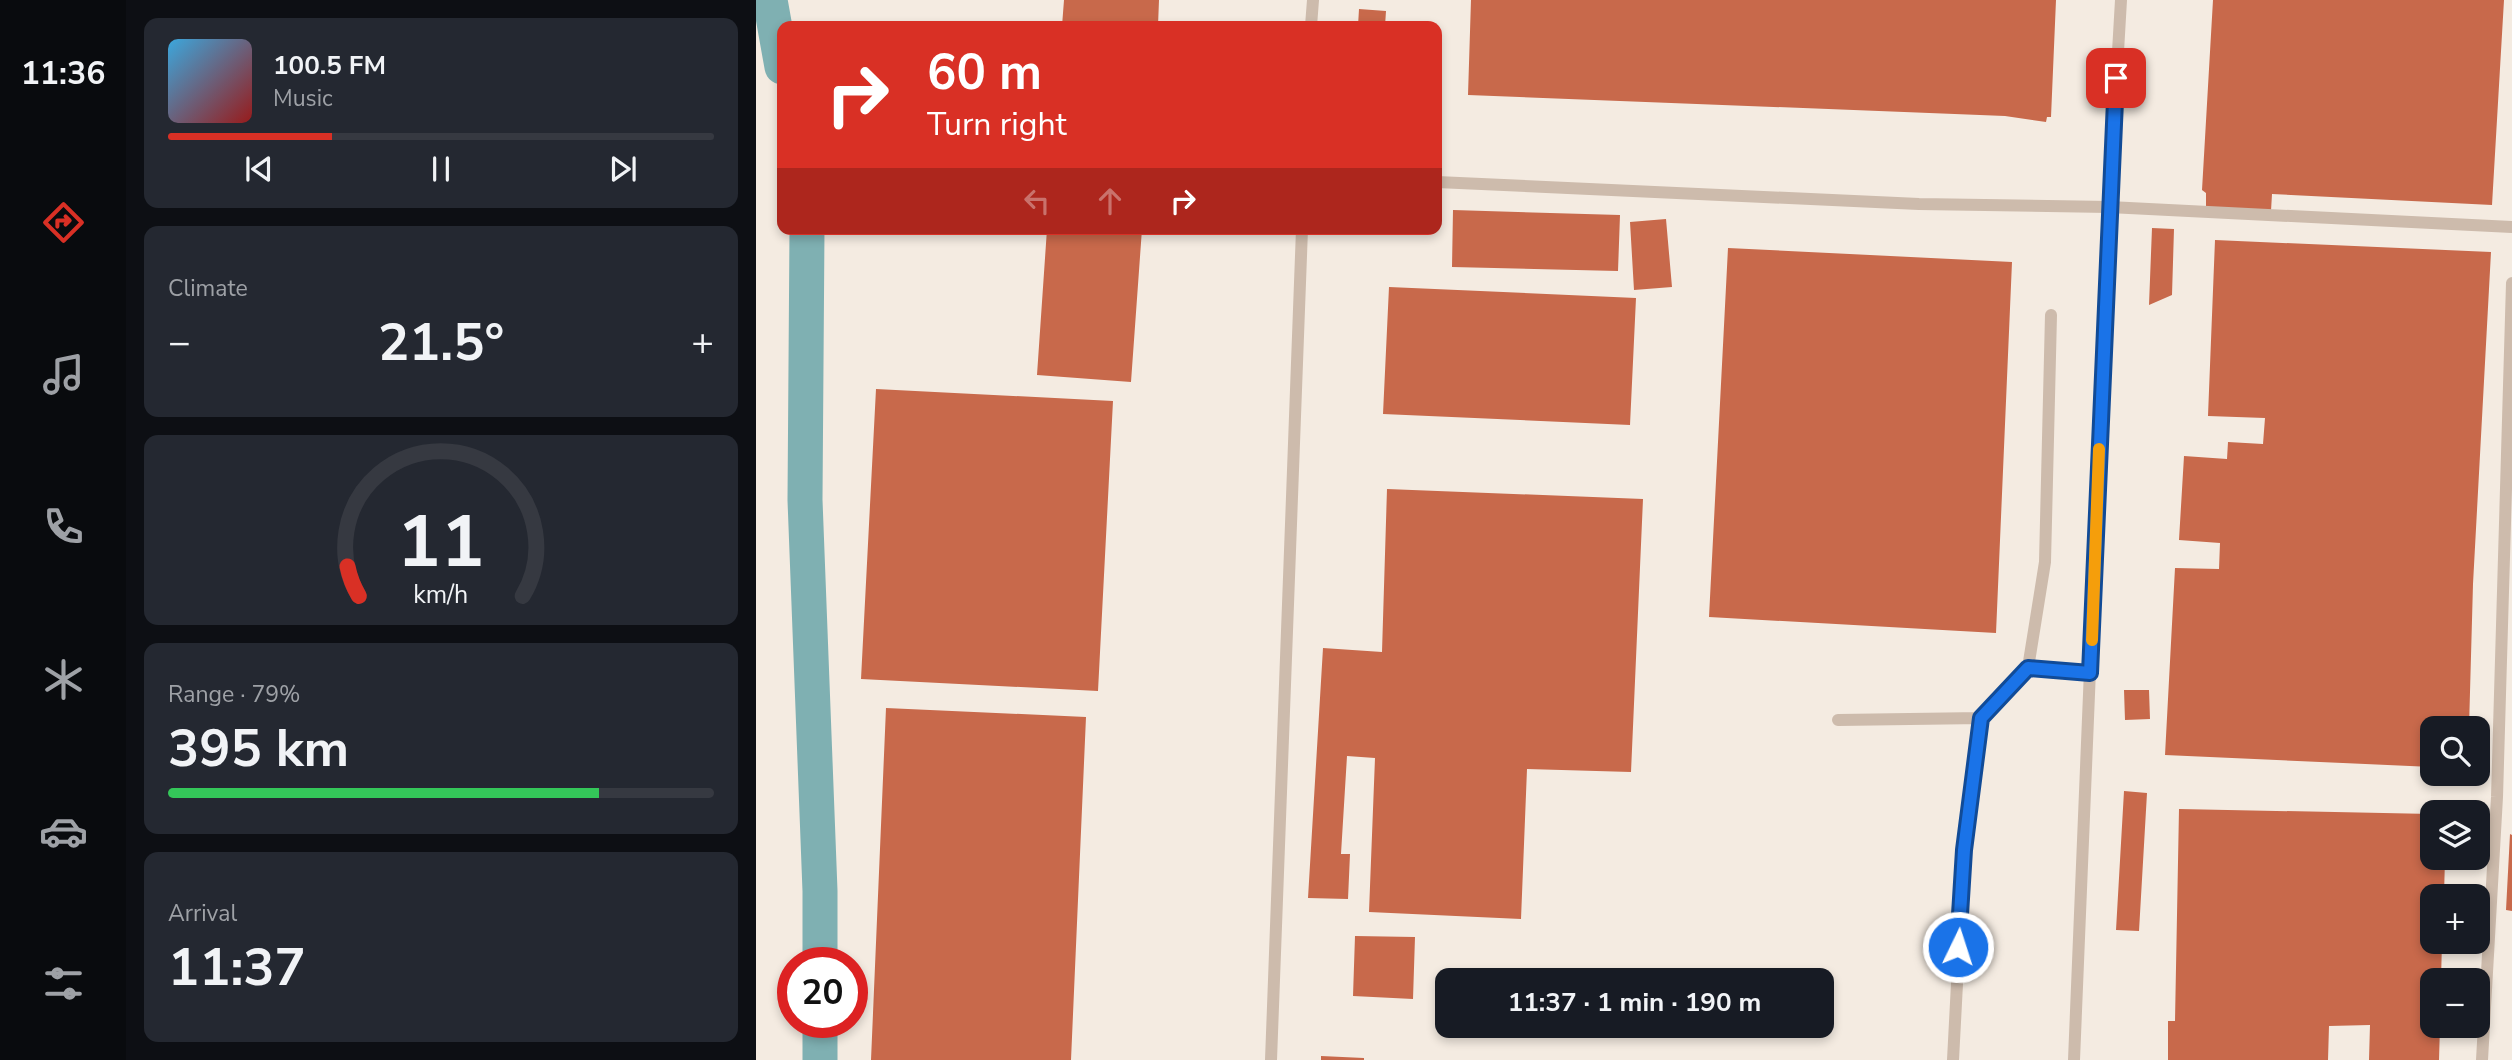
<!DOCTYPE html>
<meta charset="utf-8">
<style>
:root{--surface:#171b24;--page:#242831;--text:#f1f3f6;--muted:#9ea1a6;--line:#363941;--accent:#d93025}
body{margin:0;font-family:"Nunito Sans",sans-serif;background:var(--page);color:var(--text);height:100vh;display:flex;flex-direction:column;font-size:26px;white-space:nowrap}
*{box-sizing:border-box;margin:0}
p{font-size:23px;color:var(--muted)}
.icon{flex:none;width:38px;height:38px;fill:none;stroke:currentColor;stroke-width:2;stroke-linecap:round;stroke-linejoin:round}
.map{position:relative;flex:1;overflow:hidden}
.details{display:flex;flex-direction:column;gap:18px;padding:18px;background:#0d0f14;width:630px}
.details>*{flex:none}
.hud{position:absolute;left:21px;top:21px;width:665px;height:214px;border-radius:14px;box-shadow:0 4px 10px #0003;background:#d93025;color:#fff;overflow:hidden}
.tools{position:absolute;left:1664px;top:716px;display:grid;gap:14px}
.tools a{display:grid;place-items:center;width:70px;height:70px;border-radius:14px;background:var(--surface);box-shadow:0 4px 10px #0003;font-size:35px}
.speed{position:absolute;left:21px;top:947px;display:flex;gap:14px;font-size:35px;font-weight:700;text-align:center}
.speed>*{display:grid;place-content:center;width:91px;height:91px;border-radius:50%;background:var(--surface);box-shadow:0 4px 10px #0003;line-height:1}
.speed .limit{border:10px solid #d22;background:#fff;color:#111}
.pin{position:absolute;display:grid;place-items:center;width:60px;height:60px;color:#fff;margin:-30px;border-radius:14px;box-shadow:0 4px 10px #0006}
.me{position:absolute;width:77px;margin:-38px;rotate:4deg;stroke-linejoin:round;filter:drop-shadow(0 0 5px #0008)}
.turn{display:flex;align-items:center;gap:24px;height:147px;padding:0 35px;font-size:32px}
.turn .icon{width:91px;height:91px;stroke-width:2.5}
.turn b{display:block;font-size:49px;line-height:60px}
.lanes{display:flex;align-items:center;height:66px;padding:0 35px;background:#0003;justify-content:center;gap:35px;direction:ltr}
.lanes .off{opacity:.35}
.big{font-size:52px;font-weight:700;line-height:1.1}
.details .tile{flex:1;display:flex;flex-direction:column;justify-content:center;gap:10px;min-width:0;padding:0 24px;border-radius:14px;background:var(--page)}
.details .dial{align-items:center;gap:0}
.dial svg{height:182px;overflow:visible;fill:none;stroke:var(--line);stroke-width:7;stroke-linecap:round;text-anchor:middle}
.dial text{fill:var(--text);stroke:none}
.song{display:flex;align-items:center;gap:21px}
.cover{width:84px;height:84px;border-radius:10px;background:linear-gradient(135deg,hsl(200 70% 55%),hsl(0 70% 35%))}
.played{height:7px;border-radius:4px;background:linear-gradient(90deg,var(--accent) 30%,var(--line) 30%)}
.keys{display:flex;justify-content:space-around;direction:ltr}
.heat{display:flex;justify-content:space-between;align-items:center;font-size:38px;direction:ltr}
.charge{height:10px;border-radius:5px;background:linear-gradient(90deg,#34c759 79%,var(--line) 0)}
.trip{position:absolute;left:679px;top:968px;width:399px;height:70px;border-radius:14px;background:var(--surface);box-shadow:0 4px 10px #0003;font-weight:700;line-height:70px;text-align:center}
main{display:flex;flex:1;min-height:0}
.tab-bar{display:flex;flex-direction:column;width:126px;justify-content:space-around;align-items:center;background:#090b0e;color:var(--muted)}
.tab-bar .icon{width:49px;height:49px}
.tab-bar .current{color:var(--accent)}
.tab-bar b{font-size:32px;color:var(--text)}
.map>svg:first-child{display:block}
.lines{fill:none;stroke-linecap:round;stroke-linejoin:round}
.canal{stroke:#7fb0b2;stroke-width:35}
.building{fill:#c8694b}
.lane{stroke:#cdbbac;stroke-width:12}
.route-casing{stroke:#114b97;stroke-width:18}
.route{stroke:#1a73e8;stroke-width:12}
.slow{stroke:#f59e0b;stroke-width:12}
</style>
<main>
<nav class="tab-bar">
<b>11:36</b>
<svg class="icon current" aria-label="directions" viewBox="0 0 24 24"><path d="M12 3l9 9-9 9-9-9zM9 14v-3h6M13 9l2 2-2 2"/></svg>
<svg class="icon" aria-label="music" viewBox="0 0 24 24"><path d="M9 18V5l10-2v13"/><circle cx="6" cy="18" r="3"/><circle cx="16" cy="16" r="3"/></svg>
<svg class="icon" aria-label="phone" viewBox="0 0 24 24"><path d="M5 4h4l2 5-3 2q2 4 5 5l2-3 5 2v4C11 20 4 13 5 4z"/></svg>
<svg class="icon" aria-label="climate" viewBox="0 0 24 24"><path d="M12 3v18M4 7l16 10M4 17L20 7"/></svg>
<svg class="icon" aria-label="car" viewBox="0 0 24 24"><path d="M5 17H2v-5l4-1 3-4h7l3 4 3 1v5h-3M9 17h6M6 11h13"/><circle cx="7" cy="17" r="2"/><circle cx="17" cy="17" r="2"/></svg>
<svg class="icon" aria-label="filters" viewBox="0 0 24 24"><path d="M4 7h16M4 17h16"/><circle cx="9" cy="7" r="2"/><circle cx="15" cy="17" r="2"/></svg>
</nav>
<section class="details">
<div class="tile">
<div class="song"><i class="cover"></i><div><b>100.5 FM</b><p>Music</p></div></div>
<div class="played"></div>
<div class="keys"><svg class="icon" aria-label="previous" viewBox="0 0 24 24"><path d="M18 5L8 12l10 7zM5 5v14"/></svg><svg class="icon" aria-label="pause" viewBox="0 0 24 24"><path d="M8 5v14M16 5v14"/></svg><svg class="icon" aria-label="next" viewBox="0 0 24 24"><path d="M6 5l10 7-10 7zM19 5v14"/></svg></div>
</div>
<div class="tile"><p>Climate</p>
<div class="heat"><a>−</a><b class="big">21.5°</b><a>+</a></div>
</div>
<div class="tile dial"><svg viewBox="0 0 100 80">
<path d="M14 69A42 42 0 1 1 86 69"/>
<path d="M14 69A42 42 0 0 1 9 56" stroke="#d93025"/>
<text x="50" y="56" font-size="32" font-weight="700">11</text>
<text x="50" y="72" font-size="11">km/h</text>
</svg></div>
<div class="tile"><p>Range · 79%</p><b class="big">395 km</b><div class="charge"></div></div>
<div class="tile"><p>Arrival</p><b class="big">11:37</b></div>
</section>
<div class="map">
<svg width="1756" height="1060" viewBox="0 0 1756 1060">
<rect width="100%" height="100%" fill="#f4ebe1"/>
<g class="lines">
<path class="canal" d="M14,0l12,67
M51,229l-2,271 15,391v71
M64,1022v38"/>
</g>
<path class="building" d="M308,0h95l-1,26h-96z
M715,0h585l-5,117h-4l-1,5 -41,-6 -537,-21z
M1457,0h291l-12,205 -220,-11 -1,17 -65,-2v-16l-4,-3z
M603,9l27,2 -1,15h-27z
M697,210l167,5 -2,56 -166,-4z
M910,219l6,68 -38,3 -4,-68z
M1396,228l22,1 -2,66 -23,10z
M291,229h95l-11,153 -94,-7z
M1459,240l276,12 -18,332 -4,144h-37v39l-267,-12 10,-187 44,1 1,-26 -41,-3 5,-84 43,3 1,-17 35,2 2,-26 -57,-2z
M972,248l284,14 -16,371 -287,-16z
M633,287l247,11 -6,127 -247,-11z
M120,389l237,12 -15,290 -237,-12z
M631,489l256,10 -12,273 -104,-3 -6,150 -152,-7 6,-154 -28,-2 -6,98h9l-2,45 -40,-1 15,-250 59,4z
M1368,690h25l1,29 -25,1z
M130,708l200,9 -15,343h-200z
M1368,791l23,2 -8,138 -23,-1z
M1423,809l253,5v44h13l-1,38h-12v46h10l-1,38h-9v46h8l-1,34h-70l1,-35 -41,1 -1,34h-160v-39h7z
M1754,834l2,1v76l-6,-1z
M599,936l60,1 -2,62 -60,-3z
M565,1056l43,2v2h-43z"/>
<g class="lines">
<path class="lane" d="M555,26l2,-26
M681,182l482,22 190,3 403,20
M1272,668l17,-106 6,-247
M1082,720l143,-2
M515,1060l31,-831
M1197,1060l11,-210 17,-132 47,-50 62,5
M1318,1060l35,-853 12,-207
M1726,1060l15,-263 15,-514"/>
</g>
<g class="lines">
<defs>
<path id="route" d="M1202,947l6,-97 17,-132 47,-50 62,5 26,-595"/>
</defs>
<use href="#route" class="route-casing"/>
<use href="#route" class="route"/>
<path class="slow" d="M1336,640l7,-191"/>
</g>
</svg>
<div class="tools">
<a><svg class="icon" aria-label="search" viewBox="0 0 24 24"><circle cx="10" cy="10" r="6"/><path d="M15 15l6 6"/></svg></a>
<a><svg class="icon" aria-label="layers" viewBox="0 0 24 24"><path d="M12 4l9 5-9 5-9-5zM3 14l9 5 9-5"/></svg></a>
<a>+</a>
<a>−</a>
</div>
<div class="speed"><div class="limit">20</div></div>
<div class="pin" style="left:1360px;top:78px;background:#d93025"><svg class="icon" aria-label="arrive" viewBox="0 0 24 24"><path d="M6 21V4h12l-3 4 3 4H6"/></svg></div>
<svg class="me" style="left:1202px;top:947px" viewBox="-20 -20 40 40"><circle r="17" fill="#1a73e8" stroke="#fff" stroke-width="3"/><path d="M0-11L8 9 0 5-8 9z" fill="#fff"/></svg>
<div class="trip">11:37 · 1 min · 190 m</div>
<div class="hud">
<div class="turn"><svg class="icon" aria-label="right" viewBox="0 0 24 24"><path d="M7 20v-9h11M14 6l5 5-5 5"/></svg><div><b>60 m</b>Turn right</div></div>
<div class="lanes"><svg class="icon off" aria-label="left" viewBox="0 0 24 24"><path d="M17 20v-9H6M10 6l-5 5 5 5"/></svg><svg class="icon off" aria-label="ahead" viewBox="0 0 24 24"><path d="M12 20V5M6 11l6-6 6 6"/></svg><svg class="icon" aria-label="right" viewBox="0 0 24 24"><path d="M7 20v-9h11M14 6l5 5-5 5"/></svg></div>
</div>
</div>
</main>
